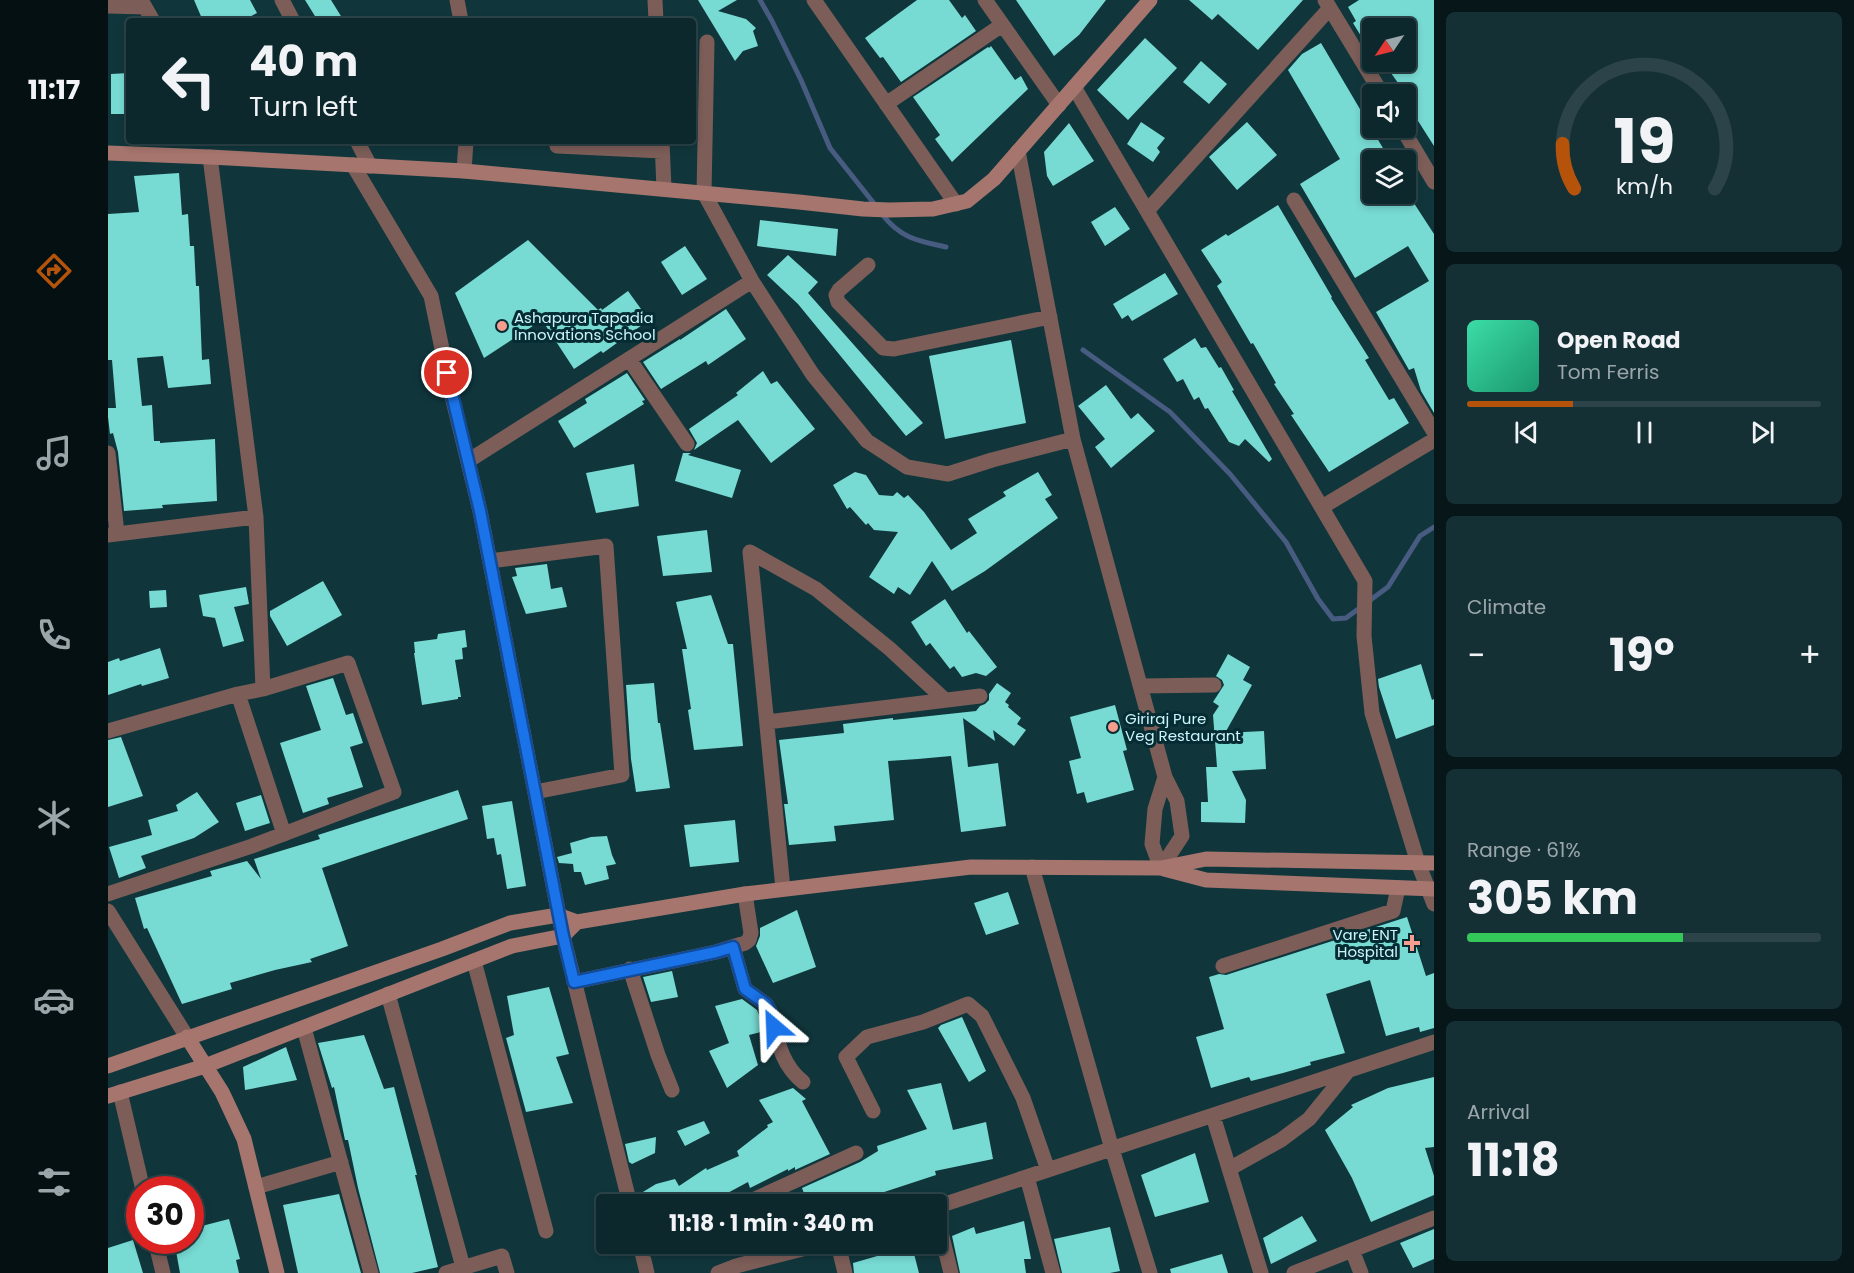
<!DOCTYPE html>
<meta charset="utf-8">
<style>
:root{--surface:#0c282d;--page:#153035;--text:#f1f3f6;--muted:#9aa6aa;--line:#2c4449;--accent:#b45309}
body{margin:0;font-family:Poppins,sans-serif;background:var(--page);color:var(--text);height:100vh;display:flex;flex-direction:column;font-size:22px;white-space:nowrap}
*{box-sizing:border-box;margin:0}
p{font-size:20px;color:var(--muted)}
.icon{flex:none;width:33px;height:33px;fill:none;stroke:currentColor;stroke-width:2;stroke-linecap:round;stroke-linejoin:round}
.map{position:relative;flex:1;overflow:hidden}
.panel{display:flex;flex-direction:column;gap:12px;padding:12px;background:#071619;width:420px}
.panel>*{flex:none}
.guide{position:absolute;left:18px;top:18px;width:570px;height:126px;border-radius:6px;box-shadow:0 3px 9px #0003,0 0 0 2px var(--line);background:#0c282d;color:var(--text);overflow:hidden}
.needle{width:39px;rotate:235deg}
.fabs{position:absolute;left:1254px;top:18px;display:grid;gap:12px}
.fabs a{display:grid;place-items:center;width:54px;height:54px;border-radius:6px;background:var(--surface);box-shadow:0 3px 9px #0003,0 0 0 2px var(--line);font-size:30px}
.speed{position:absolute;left:18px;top:1176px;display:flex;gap:12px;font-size:30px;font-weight:700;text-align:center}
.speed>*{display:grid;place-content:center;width:78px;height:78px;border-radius:50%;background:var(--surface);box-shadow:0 3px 9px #0003,0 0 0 2px var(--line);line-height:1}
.speed .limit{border:9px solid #d22;background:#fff;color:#111}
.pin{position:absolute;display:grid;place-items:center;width:51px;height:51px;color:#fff;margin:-26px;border:3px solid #fff;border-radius:50%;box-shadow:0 2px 6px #0007}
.me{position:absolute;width:66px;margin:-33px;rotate:334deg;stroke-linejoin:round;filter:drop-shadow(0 0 4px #0008)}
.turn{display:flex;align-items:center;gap:21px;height:126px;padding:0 24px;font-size:27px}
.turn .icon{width:78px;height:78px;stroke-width:2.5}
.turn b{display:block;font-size:42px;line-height:51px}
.big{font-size:45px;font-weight:700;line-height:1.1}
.panel .tile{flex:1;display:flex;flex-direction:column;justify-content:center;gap:9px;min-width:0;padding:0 21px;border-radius:9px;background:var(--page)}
.panel .dial{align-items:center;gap:0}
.dial svg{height:156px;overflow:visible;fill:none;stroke:var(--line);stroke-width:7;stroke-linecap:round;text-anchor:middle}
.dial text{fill:var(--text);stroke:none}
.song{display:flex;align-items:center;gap:18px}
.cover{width:72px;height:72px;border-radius:9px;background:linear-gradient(135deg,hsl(160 70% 55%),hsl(160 70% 35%))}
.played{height:6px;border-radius:3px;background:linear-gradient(90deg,var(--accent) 30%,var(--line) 30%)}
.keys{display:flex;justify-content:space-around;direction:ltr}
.heat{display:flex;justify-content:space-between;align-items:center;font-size:33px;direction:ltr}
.charge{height:9px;border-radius:4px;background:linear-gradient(90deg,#34c759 61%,var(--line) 0)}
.trip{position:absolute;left:488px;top:1194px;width:351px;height:60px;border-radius:6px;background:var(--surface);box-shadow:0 3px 9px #0003,0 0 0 2px var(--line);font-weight:700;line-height:60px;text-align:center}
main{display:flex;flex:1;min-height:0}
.menu{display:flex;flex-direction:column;width:108px;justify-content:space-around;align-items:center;background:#051012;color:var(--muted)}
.menu .icon{width:42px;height:42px}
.menu .on{color:var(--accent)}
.menu b{font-size:27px;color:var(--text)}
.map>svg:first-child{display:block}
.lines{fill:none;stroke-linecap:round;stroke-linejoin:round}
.stream{stroke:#485b81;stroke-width:5}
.building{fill:#77dad3}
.street{stroke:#7c5d58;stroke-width:15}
.secondary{stroke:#a6756d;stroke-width:15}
.route-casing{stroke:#114b97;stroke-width:15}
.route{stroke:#1a73e8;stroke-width:10}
.poi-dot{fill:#f59d8e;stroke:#042c32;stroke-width:2}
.labels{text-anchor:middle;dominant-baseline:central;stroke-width:6;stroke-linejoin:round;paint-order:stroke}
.poi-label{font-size:15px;fill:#cbf4fc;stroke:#042c32;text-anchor:start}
</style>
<main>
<nav class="menu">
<b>11:17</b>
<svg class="icon on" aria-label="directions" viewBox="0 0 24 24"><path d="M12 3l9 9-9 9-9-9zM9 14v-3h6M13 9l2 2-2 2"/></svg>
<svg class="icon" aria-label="music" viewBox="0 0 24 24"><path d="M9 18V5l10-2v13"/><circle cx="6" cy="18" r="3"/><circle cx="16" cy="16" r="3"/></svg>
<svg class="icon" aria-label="phone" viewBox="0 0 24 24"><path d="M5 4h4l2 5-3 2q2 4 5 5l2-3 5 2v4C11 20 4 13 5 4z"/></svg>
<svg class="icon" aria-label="climate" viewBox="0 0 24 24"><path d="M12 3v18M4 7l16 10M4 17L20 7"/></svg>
<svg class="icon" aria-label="car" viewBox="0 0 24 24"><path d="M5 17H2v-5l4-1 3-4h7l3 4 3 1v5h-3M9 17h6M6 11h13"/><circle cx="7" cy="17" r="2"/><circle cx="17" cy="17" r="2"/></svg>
<svg class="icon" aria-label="filters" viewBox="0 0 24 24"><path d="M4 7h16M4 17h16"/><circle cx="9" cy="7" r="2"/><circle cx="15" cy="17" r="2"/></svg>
</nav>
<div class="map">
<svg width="1326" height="1273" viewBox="0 0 1326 1273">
<rect width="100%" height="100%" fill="#10363c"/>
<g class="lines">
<path class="stream" d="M652,0l12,21 29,59 29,68 46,58
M774,214c18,24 36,27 64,33
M975,350l87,62 60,62 56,68 32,57 15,20 13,-1 15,-11
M1261,601l19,-14 32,-51 14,-9"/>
</g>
<path class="building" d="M86,0h56l7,13 -15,8h-39z
M197,0h26l13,21h-26z
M590,0h39l-19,11 28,8 10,9 -3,3 5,15 -15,5 -8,10z
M809,0h32l13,18 3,-3 11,16 -75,51 -18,-25 -3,1 -15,-20z
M908,0h90l-27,35 -25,21z
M1081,0h114l-45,50 -40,-36 -6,6z
M1251,0h75v146l-28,-44v-8l-23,-32h23v-34h-34v26l-19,-31 3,-2 -8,-14z
M1037,38l32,30 -49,52 -31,-30z
M1213,43l69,117h-18v34h36l26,40v179l-13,-22 -7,-23 -5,2 -33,-58 53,-31 -21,-35 -53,32 -55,-94 40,-25 -52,-89 14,-16z
M883,46l24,34 6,-4 7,13 -76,73 -17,-23 5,-4 -27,-38 75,-50 1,1z
M1093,61l26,23 -18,20 -26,-22z
M21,73v41h-18v-40z
M1033,122l24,16 -8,10 3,4 -7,10 -26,-18z
M1139,122l30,33 -40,35 -28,-33z
M961,123l25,38 -41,25 -6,-10 -3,-24z
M71,173l3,42 6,-1 2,32h4l2,40h3l3,74 7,-1 2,25 -43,4 -5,-32 -26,2 5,48 10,-1 2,36h6v2l55,-4 2,62 -55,4 1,3 -39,3 -6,-59 -5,-19 -3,1 -2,-17v-9h8l-4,-48h-4v-146l31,-2 -5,-36z
M1170,205l54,92 -1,1 38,60 -4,2 24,40 5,-2 15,25 -80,49 -38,-57 3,-1 -20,-30 2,-1 -23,-40 -2,1 -34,-58 5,-4 -21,-32 25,-16 2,2z
M1007,207l15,22 -25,17 -14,-24z
M652,220l78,9 -2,27 -79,-10z
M420,240l70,70 3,-2 1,2 26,-19 21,29 -46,33 -2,-2 -27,18 -32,-49 -58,38 -29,-65z
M577,246l22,33 -25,16 -21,-33z
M680,255l30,27 -10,11 115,130 -17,13 -108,-132 -31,-29z
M1057,273l13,21 -46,27 -4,-6 -6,4 -9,-15z
M618,309l20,30 -38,26 -2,-4 -45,28 -18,-27 37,-23v1z
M1087,338l6,10 5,-1 13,21 2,-1 13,23 -2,1 40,68 -3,3 -24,-23 -6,7 -10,-4 -21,-34 -3,1 -6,-12 -5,3 -11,-21 -6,3 -14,-23z
M903,340l15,83 -81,16 -16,-83z
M655,371l8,13 6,-3 38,48 -44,34 -33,-43 -44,30 3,-7 -8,-14 49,-34 -2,-2z
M519,373l18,27 -3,1 2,3 -70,44 -16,-27 29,-18 -2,-4z
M998,385l25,34 7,-6 17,18 -44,37 -16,-21 10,-8 -27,-33z
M575,453h8l-3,2 53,15 -9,28 -57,-17z
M526,464l5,42 -43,7 -10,-40z
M747,472l11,3 13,20 14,1 4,-4 7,6 4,-3 16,17 27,38 26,-17 -9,-14 38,-23 -3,-4 35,-20 14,23 -7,4 13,19 -73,53 -33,20 -20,-30 -22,34 -12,-8 -4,7 -25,-17 29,-45 -24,-2 -6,-7 -2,2 -16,-18 -3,2 -14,-24z
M599,530l5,42 -49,4 -6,-40z
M439,564l4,25 11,-2 5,20 -41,7 -14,-37 5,-1 -2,-8z
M215,581l19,34 -55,31 -17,-30v-5z
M138,587l3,17 -15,3 10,34 -21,6 -8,-29 -12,-2 -4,-21z
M58,590l1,17 -17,1 -1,-17z
M603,595l17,49h5l10,102 -49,4 -6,-40 3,-1 -9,-60h5l-11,-47z
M837,599l22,34 2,-2 28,36 -11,9 -10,-3 -14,4 -8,-11 -4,3 -20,-26 -4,3 -15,-24z
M357,630l2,17 -5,1 1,11 -8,1 6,37h-3v2l-36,6 -8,-52h1l-1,-11 23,-3 1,-5z
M52,648l9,30 -27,8 -1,-2 -33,11v-33l11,-4 1,3z
M1120,654l22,13 -7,13 9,5 -27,48 39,-2 2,38 -34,2 14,29 -1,23 -44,-1v-20h7l-2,-35h11l-4,-52 6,-9 -6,-4 11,-17 -2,-5 -6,-4z
M1313,664l11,36 2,-1v26l-38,14 -17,-52 -1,-8z
M225,678l13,37 7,-2 10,30 -13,4 13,40 -36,11 2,6 -26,9 -23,-70 41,-13 -15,-44z
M546,683l4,40h2l10,65 -34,4 -5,-33 -5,-74z
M889,683l14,10 -6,9 4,3 -1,2 13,11 -4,6 9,6 -12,16 -21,-16 2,11 -32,-23 5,49 30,-4 8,63 -45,6 -10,-76 -33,3 -30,2 6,59 -60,6 2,15 -47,4 -5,-41h4l-9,-64 65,-7 -1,-9 50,-6v2l83,-9 4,-5 5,-2 4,-4v-6z
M1007,705l12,45 -4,1 11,39 -47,13 -3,-11 -7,2 -8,-33 12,-3 -11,-41z
M13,737l22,59 -35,11v-67z
M350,790l10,29 -146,49 26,78 -38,13 2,3 -37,8 -45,13 2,6 -50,15 -35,-76 -3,1 -9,-31 77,-22 -2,-5 37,-10 14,18 -7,-20 66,-20 -2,-4z
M89,792l22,30 -25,16 -53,18 5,12 -27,10 -10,-31 43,-12 -4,-15 30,-9 -2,-6z
M153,795l9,28 -25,8 -9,-28z
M404,801l14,85 -19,3 -6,-35 -4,1 -3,-17 -7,1 -5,-33z
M627,820l4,42 -49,5 -6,-42z
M499,836l5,19 4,9 -10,2 3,13 -24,6 -4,-13h-7l-1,-8 -14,-1 -2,-6 15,-4 -2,-10 21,-6z
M900,892l11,32 -33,11 -12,-32z
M689,910l19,57 -43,16 -17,-37 4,-10v-8z
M1299,917l19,59 8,-3v55l-14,4 -1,-5 -33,9 -16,-56 -44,14 19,59 -35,9 1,3 -28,8 -32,8 -2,-4 -38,11 -15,-51 28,-8 -15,-52 10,-3 7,1z
M564,971l6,26 -27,5 -8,-25z
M441,987l20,67 -13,3 17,46 -47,9 -20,-74 8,-3 -7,-39z
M634,999l15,11 8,21 -16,4 9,30 -31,23 -18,-37 20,-8 -14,-37z
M854,1017l24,54 -17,11 -31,-54 3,-3z
M256,1035l20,54 10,-2 23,88h-2l23,92 -26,6h-32l-22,-85 -10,-48h-3l-11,-53 -2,1 -14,-45z
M178,1047l11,33 -52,10 -2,-23z
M1326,1077v70l-9,1 9,28v19l-63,27 -19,-44 -27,-48 28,-23 -2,-2 37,-17z
M833,1083l12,47 33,-8 7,37 -58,12 1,4 -64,21 3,8h-67l-6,-16 58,-26 18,-11 -1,-5 50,-17 -20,-39z
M685,1088l13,11 -4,2 28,53 -35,16v-3l-7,4v-2l-38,19 -2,-6 -26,14 5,8h-84l-5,-9 18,-11 19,-5 4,7 27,-18 1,2 32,-14 -2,-5 31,-24 -1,-2 6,-3 -14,-22z
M596,1121l6,12 -25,13 -8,-15z
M548,1137l-1,16 -23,11 -3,-2 -4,-18z
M1087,1153l14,49 -54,15 -14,-42z
M231,1194l22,79h-63l-15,-68z
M1194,1216l15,25 -46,23 -8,-26z
M121,1219l11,40 -4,1 3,13h-59l-6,-33h16v-11z
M916,1221l7,38h-7l2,14h-66l-8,-37 22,-9 2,7z
M1002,1227l10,44 -10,2h-48l-8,-34z
M1326,1229v30l-21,9 -13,-25z
M25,1240l10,33h-35v-25z
M804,1246l7,27h-65l-1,-10z
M1114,1254l6,19h-57l-1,-4z"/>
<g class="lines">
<path class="street" d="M33,0l12,21
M174,0l11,21
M349,0l4,21
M547,0l1,21
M706,0l142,204
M877,0l74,105
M1217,0l57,94
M0,6l37,1
M599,42l-3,151 48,88 61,94 54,66 40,26 41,7 44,-14 81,-21
M966,87l291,494 -1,55 8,77 46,150 16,41
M778,104l116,-79
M1294,128l32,54
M249,141l13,25
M554,141l2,48
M449,146l105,5
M910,151l55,288 92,338 12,24 5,35 -21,32
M102,157l46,360 7,172
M245,165l78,131 20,96 29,119 83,425 67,268
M356,171l2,-30
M1186,200l140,232
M1039,211l183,-203
M760,265l-29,25 -3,5 2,7 45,46 11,1 156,-32
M521,359l58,85
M0,453l9,80
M360,461l284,-180
M1214,507l112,-67
M0,535l148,-18
M642,552l33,337
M642,552l66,37 74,60 55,51
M382,561l116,-15 16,229 -87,17
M1032,686l74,-1
M130,694l46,140
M659,722l213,-26
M0,731l130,-37 25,-5 85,-26 46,129 -142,54 -144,48
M924,867l80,282 38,124
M1053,868l-9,-24 3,-35 10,-32
M0,911l79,126
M625,947l12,42 21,15 4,7c7,26 10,53 33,71
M366,961l72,270
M1115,966l170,-55 5,-23
M522,969l28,86 14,35
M466,982l142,-30 29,-9 4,-3 2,-7 -6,-39
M280,994l75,273
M196,1028l67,245
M12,1092l23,98
M765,1111l-27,-54 21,-20 56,-15 45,-18 14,12 41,82 25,72
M1105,1116l48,157
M1121,1169l52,-29 28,-21 39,-48
M919,1177l26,96
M148,1187l85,-25
M636,1204l112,-51
M828,1207l498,-165
M828,1212l15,61
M47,1240l8,33
M532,1244l7,29
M730,1244l7,29
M1244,1250l9,23
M534,1252l18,-8
M338,1273l56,-17 5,17
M610,1273l18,-7 86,-22
M1186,1273l140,-55"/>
<path class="secondary" d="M0,153l102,4 254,14 335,31 64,7 26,1 44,-1 34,-8 27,-22 156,-179
M1056,869l42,11 228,9
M79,1037l35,55 22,47 33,134
M0,1066l334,-117 68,-26 48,-8 19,7 168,-28 226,-27 190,1 45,-9 228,4
M0,1096l97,-30 307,-120 51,-10 14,-14"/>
</g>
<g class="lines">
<defs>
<path id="route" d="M339,373l33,138 83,425 11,46 142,-30 17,-5 12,42 21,15 4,7 4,16"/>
</defs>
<use href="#route" class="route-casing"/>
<use href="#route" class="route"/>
</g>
<g class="poi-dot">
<circle cx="394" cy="326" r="6"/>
<circle cx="1005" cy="727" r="6"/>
<path d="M1301 934h6v6h6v6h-6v6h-6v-6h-6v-6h6z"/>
</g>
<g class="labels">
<g class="poi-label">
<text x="406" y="317">Ashapura Tapadia<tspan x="406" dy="17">Innovations School</tspan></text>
<text x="1017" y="718">Giriraj Pure<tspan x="1017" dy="17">Veg Restaurant</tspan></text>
<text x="1290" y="934" text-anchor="end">Vare ENT<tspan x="1290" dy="17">Hospital</tspan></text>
</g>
</g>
</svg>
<div class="fabs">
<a><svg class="needle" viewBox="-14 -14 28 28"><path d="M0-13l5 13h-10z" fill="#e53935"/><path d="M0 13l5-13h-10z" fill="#9aa6aa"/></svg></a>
<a><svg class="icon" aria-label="sound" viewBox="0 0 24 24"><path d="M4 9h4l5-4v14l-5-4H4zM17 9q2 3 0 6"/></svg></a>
<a><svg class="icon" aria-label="layers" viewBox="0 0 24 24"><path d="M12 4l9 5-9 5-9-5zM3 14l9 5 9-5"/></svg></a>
</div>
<div class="speed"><div class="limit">30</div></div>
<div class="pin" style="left:339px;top:373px;background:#d93025"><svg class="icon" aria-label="arrive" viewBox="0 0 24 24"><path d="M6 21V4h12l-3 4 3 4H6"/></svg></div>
<svg class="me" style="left:666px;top:1027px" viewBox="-20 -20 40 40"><path d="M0-17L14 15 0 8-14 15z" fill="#1a73e8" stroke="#fff" stroke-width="4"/></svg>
<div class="trip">11:18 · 1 min · 340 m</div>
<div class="guide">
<div class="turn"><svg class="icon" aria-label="left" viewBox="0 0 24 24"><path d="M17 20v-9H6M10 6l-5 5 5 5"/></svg><div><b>40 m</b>Turn left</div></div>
</div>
</div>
<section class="panel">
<div class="tile dial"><svg viewBox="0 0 100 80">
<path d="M14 69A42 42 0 1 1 86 69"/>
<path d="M14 69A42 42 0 0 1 8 46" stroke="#b45309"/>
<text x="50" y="56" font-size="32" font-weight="700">19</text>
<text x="50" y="72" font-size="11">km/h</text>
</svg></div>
<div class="tile">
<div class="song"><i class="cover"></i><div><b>Open Road</b><p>Tom Ferris</p></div></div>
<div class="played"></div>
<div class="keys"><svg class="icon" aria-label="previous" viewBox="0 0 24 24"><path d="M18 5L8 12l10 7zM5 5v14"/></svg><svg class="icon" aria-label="pause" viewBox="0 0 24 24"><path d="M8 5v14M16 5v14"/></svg><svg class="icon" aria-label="next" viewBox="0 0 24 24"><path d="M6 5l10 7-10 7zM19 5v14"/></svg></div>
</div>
<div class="tile"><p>Climate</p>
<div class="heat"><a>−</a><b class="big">19°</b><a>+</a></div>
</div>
<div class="tile"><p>Range · 61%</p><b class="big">305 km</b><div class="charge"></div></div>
<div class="tile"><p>Arrival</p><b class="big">11:18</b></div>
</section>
</main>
